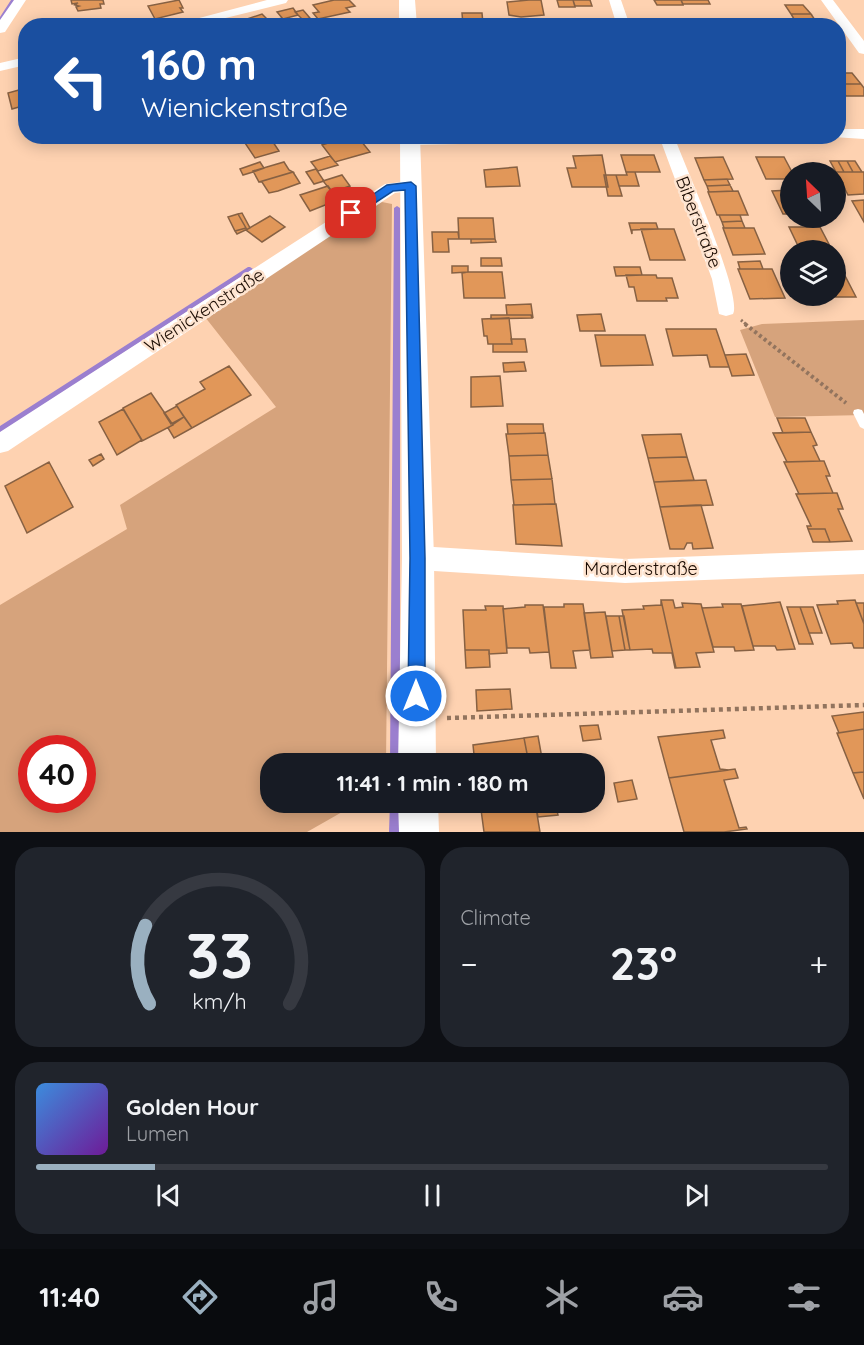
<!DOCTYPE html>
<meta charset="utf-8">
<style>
:root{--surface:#171b24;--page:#20242c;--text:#f1f3f6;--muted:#9ea1a6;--line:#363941;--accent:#9ab0c0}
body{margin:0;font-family:Quicksand,sans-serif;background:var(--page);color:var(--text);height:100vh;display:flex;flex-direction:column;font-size:22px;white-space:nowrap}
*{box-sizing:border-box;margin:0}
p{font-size:20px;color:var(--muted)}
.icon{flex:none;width:33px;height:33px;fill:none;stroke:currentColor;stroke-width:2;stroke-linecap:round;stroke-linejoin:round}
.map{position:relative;height:832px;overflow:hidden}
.panel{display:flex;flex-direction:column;gap:15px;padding:15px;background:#0d0f14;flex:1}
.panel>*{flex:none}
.hud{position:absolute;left:18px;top:18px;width:828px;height:126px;border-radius:24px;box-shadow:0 3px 15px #0003;background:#1a4fa0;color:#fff;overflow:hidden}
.needle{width:39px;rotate:335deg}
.tools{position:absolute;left:780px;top:162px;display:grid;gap:12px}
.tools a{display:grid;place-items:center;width:66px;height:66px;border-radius:50%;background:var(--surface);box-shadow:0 3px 15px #0003;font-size:30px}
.speed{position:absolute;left:18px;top:735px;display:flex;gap:12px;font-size:30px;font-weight:700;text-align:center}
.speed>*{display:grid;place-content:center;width:78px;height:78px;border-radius:50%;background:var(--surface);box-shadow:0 3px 15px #0003;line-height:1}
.speed .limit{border:9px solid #d22;background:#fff;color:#111}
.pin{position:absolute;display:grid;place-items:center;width:51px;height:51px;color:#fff;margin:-26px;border-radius:12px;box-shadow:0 3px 9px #0006}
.me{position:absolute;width:66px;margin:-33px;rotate:0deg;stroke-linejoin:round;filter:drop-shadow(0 0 4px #0008)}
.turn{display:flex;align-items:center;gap:21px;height:126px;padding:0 24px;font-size:27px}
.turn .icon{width:78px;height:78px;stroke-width:2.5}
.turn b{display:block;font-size:42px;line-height:51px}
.big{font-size:45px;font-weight:700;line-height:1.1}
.panel .widget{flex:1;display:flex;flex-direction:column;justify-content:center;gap:9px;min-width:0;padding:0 21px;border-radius:24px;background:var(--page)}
.panel .dial{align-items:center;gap:0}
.dial svg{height:156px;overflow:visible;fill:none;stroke:var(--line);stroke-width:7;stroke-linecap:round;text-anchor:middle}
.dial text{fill:var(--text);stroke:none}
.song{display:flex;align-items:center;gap:18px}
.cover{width:72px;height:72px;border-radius:9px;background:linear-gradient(135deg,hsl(210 70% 55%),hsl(280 70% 35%))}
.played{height:6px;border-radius:3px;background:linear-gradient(90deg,var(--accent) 15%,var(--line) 15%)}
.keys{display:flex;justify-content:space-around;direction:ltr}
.heat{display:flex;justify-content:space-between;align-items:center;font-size:33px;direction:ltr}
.panel .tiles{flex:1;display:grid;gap:15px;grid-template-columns:1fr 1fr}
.widget:last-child{grid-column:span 2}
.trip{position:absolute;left:260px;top:753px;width:345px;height:60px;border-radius:24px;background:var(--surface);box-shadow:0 3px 15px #0003;font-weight:700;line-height:60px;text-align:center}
.tabs{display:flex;height:96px;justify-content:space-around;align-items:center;background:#090b0e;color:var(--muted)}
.tabs .icon{width:42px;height:42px}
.tabs .active{color:var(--accent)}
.tabs b{font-size:27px;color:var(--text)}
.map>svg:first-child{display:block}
.green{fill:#d6a37c;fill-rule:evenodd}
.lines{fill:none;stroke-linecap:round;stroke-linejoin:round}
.stream{fill:#9b7fcf;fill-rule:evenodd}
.building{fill:#e19759;stroke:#876143;stroke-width:1.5}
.path-far2{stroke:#92745e;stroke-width:3;stroke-dasharray:2 2;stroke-linecap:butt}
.path-far1{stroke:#92745e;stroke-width:4;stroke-dasharray:3 3;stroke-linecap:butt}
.path{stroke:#92745e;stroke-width:4.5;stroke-dasharray:4 4;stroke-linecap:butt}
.lane{fill:#fff;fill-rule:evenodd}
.street{fill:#fff;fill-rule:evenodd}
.secondary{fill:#fff;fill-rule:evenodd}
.route{fill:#1a73e8;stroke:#114b97;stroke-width:1.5}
.labels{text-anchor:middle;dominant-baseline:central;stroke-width:5;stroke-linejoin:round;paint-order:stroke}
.street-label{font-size:18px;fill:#1a0b02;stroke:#fee4d0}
</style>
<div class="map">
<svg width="864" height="832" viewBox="0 0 864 832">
<rect width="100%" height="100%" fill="#fed2b1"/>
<path class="green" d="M382,202l10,2 -6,559 -116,1v38l88,1 -51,29h-307v-227l127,-76 -7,-24 156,-98 -71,-90zM32,748h50v52h-50z
M864,320v95l-89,2 -35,-87 22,-6z"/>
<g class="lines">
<path class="stream" d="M11,0h4l-13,21h-2v-4z
M397,206l3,2v556h-10l4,-556z
M248,267h2l3,2 -253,164v-7z
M390,802h10l-1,30h-10z"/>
</g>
<path class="building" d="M71,0h32l1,4h-4l1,4 -23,3 -2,-4 3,-1 -4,-1 3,-2 -6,1z
M179,0l4,8h-3l3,4 -28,7 -7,-13z
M334,0h15l6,6 -9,2 4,4 -32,7 -5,-6 6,-1 -6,-7z
M529,0h12l3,15 -23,2 -12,-2 -2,-13z
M557,0h16l2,7h-16z
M573,0h17l2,6h-17z
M654,0h27l2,5h-26z
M681,0h27l2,4h-27z
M785,5h18l8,9h-20z
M293,8l5,7 -15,4 -6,-7z
M303,10l7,8 -7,2 -8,-8z
M462,13h20l1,11 -20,1z
M262,14l11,11 -36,1 -2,-3z
M791,14h20l6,9 -20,1z
M282,18l6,8h-16l-2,-5z
M838,73h14l9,11h-23z
M838,84h23l3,4v8h-18z
M26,88v17l-14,4 -4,-16z
M269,136l10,15 -24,7 -14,-21z
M349,136h8l13,16 -35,10 -13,-17z
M602,155l6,32h-36l-5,-19h9l-3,-12z
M621,155h33l6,17h-34z
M330,156l8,9 -20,6 -7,-9z
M723,157l10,22 -29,1 -9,-22z
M756,157h28l8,15 -2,7h-24z
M830,161h8l6,11h-8z
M838,161h9l6,11h-9z
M847,161h8l7,11h-9z
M260,162l4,6 -11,4 -10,3 -3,-6z
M284,162l5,8 4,2 -34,10 -6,-11z
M517,167l3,19 -34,1 -2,-17z
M316,169l8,12 -10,3 -8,-12z
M293,172l7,11 -22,8 -9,2 -7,-11h-3z
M626,172h9l4,14h-20l-3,-11h11z
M836,172h28v22l-16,1z
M342,175l8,11 -18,6 -9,-11z
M604,175h12l6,21h-14z
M727,179l3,6 -23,1 -3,-6z
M730,185l3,6 -24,1 -2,-6z
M328,186l10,14 -28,11 -10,-16z
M790,190v24h-7l-11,-23z
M738,191l10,24h-31l-9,-23z
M864,200v22l-12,-21z
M242,213l8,15 -13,6 -2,-3 11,-3 -8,-14z
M238,214l8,14 -11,3 -7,-14z
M719,215h21l2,6 -20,1z
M270,216l15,11 -23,15 -16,-12z
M458,218h35l2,21h-36z
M742,221l3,7h-21l-2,-6z
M629,223h27l2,6 -26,1v4z
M789,227h31l12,23h-32z
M723,228h31l11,26 -32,1z
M641,229h33l11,31h-35z
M432,232h26l1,7h-11l1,13h-16z
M471,239h24l1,3 -25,1z
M481,258h20l1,8h-21z
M760,261l3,8h-23l-2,-7z
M452,266h16v6l-16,1z
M614,267h26l2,8 -26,1z
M836,268h5l15,29h-34l14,-1z
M738,269h34l13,29 -35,1z
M468,272h34l3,26h-41l-2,-25z
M626,275h30l1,3h15l6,20h-12l1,3h-30l-3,-14h-5z
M531,304l2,14 -2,-3h-24l-1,-10z
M601,314l4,17h-25l-3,-16z
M491,315h40l1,3 -41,1z
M509,318l3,26h-24l-1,-8h-3l-2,-17z
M666,329h50l13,38h-19l-3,-12 -34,1z
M595,335h50l8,30 -52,1z
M511,339h14l2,13h-34v-8h19z
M746,354l8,21 -22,1 -7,-21z
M524,362l2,9 -22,1 -1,-9z
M229,366l22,29 -59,33 -16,-23 29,-16 -5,-7z
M500,376l3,30 -32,1v-30z
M151,393l22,32 -31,16 -19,-33z
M177,406l7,11 -13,7 -7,-11z
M123,409l19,31 -25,15 -18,-33z
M184,417l8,11 -18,10 -6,-10z
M777,418h28l6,14 -28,1z
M507,424h36l1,9 -36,1z
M811,432l6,13 -4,1 7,15 -33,1 -14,-29z
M545,433l3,22 -39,1 -3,-22z
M681,434l6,23 -39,1 -6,-23z
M101,454l3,5 -11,7 -4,-6z
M548,455l4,24 -41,1 -2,-24z
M682,457h5l7,23 -40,2 -6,-24z
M820,461h4l6,15h-4l7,17 -34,1 -15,-32z
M49,462l24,45 -46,26 -22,-47z
M552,479l3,25 -41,1 -3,-25z
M706,480l7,25 -53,2 -6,-25z
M833,493h4l6,16h-5l14,32 -22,1 -5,-13h-17l-1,-3h4l-15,-32z
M551,504h5l6,42 -46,-2 -3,-39z
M696,505h5l12,43 -20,1 -1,-6h-5l-3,6h-14l-10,-42z
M808,529h17l5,13h-17z
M661,600h12l2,8 8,-1 -1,-4 19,1 13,48 -18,1 4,14 -24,1z
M661,600l15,68h-1l-3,-15h-19l-1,-4 -22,1 -8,-40 22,-1 -1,-3 18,-1z
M855,600l9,24v24h-10l-2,-5 -21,1 -14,-39 21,-1 -1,-3z
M780,602l15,47 -18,1 -2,-4h-22l-11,-40z
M856,603h8v21z
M564,604h19l7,46 -17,1 3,17h-25l-7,-61h20z
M722,604h19l13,46 -19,1 -1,-4h-21l-11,-39 21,-1z
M525,605h18l6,47 -19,1 -1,-5h-22l-4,-39 22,-2z
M485,606h18l4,47 -18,1v-4h-24l-2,-40h23z
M787,607h13l13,37h-14z
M800,607h13l9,26h-13z
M605,612l8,45 -22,1 -7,-45z
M606,616h13l6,34 -13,1z
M619,616h5l6,34h-5z
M465,650h24l1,17 -24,1z
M510,689l2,20 -35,2 -1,-21z
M864,712v17l-25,4 -7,-17z
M598,725l3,14 -18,2 -3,-15z
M864,729v43l-11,1 -16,-40z
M723,730l2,8 -14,2 9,29 9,1 -60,8 -11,-41z
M538,736l5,28h-14l-5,-26z
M524,738l5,26h-54l-2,-19z
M735,769l3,9 -14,2 15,48 7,-1 1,2 -23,3h-40l-15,-54z
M864,772v27l-11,-26z
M632,780l5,19 -19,3 -4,-19z
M480,802h55l5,30h-56z
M535,802h20l3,13 -20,2z"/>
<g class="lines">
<path class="path-far2" d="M741,320l6,5"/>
<path class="path-far1" d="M745,324l101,79"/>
<path class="path" d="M447,718l417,-13"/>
<path class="lane" d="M858,409l4,1 2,4v15l-4,-2 -7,-14 1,-3z"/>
<path class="street" d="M14,0h12l-21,32 -5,1v-13z
M267,0h21l-2,3 -93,23h-24z
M609,0h12l9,26h-13z
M821,0h12l31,41v13l-5,-1z
M26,57v8l-26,6v-8z
M838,129h26v10l-31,-2 5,-1z
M406,136h214l-7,5 -203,4 -8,-5z
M659,136h15c10,28 69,159 59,178l-7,2 -7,-2 -7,-35z
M411,181l6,1 2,4 -2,4 -22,3 -387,258 -8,2v-21l385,-248z
M418,546l207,13 239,-9v24l-239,9 -207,-13 -8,-4 -4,-8 4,-8z"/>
<path class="secondary" d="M399,0h16l2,26h-18z
M400,136h20l14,422 2,206h-38l4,-206z
M398,802h40l1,30h-40z"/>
</g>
<path class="route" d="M411,182l5,4 9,372v138l-2,6 -7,3 -6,-3 -2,-6 2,-138 -5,-368 -12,1 -38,25 -4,1 -5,-4 41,-28z"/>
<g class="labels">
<g class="street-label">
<text transform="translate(699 222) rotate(69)">Biberstraße</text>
<text transform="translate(204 310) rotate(-33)">Wienickenstraße</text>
<text x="641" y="568">Marderstraße</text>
</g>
</g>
</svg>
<div class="tools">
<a><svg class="needle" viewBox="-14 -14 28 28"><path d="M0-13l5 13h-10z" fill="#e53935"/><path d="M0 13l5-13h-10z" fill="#9ea1a6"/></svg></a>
<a><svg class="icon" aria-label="layers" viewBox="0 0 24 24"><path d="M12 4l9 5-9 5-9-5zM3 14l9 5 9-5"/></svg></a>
</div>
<div class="speed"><div class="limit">40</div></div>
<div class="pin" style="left:351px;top:213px;background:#d93025"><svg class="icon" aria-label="arrive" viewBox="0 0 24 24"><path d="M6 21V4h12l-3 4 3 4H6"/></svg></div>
<svg class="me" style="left:416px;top:696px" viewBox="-20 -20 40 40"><circle r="17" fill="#1a73e8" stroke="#fff" stroke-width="3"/><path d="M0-11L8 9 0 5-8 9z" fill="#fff"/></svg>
<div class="trip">11:41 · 1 min · 180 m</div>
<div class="hud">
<div class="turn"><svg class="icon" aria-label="left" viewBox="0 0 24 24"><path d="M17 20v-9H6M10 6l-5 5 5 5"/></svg><div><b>160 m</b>Wienickenstraße</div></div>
</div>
</div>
<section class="panel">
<div class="tiles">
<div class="widget dial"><svg viewBox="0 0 100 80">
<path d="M14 69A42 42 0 1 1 86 69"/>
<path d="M14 69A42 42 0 0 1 12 29" stroke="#9ab0c0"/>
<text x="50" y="56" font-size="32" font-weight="700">33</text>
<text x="50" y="72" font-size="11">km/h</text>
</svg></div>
<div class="widget"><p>Climate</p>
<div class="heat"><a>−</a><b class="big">23°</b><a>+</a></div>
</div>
<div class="widget">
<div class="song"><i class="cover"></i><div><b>Golden Hour</b><p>Lumen</p></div></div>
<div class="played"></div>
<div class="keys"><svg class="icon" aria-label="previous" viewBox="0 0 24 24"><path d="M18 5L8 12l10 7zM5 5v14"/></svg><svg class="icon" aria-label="pause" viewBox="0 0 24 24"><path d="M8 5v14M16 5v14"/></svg><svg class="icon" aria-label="next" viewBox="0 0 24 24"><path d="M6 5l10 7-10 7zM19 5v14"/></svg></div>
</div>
</div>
</section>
<nav class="tabs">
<b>11:40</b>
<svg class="icon active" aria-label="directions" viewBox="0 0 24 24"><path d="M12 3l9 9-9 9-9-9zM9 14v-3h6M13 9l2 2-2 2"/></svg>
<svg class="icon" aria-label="music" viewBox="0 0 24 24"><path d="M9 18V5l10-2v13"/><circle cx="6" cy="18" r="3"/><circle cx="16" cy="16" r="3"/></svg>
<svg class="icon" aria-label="phone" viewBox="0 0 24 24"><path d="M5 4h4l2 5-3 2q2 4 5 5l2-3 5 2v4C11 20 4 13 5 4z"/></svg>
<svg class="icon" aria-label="climate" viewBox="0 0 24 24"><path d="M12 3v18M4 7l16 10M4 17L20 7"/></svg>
<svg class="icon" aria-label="car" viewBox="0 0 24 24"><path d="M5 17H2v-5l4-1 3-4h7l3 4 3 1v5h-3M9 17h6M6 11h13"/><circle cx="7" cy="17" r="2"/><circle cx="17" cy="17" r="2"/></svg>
<svg class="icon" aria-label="filters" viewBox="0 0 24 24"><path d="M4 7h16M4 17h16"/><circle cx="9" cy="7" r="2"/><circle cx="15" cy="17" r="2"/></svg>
</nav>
